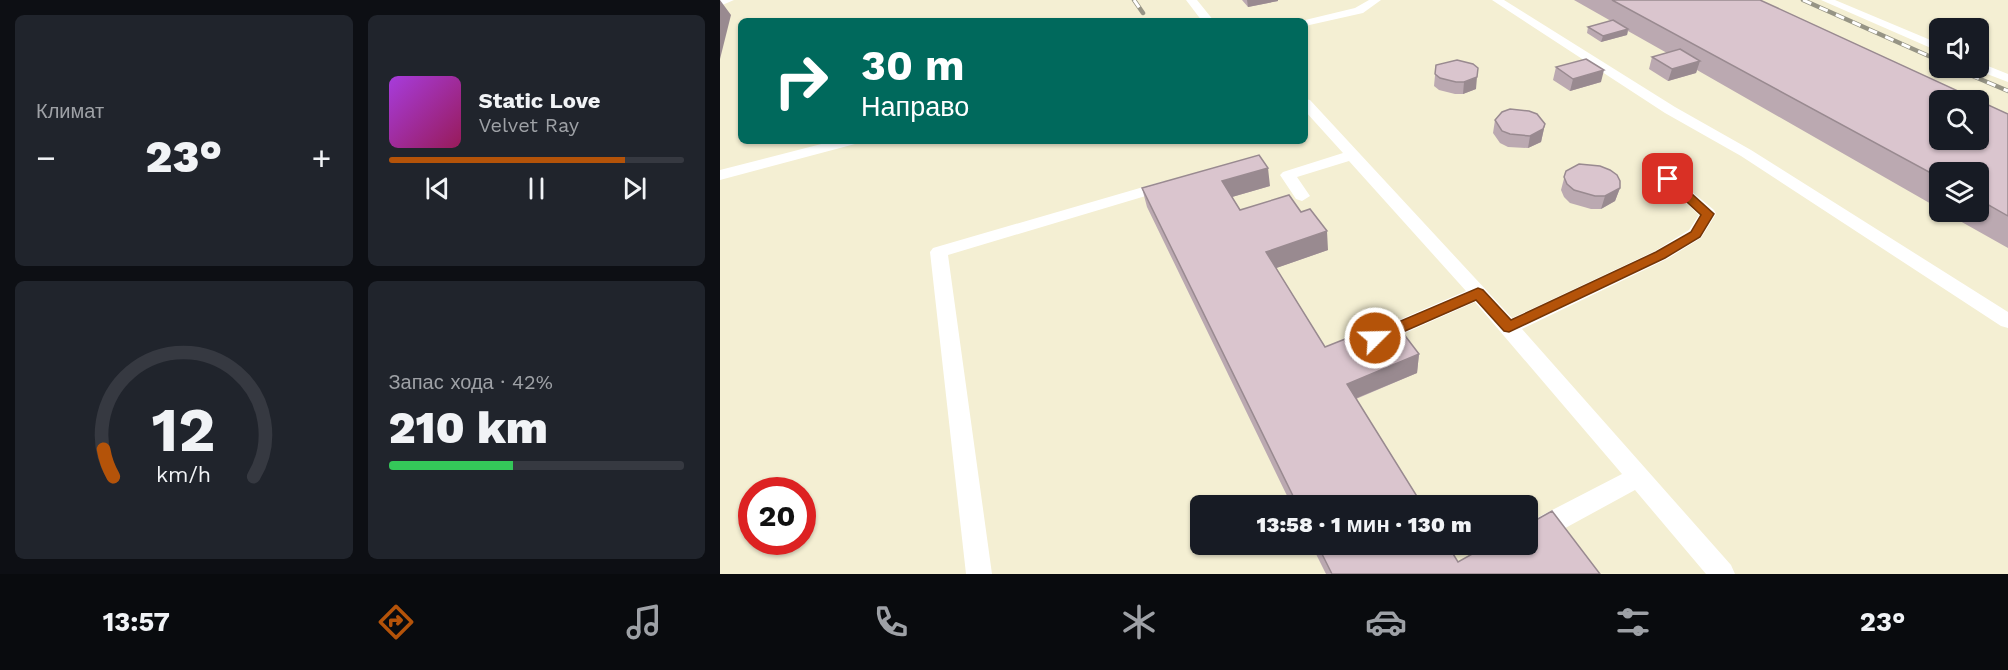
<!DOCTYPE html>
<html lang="ru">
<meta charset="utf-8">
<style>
:root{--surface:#171b24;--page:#20242c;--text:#f1f3f6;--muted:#9ea1a6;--line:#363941;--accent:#b45309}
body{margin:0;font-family:"Work Sans",sans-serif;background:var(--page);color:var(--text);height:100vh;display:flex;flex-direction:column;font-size:22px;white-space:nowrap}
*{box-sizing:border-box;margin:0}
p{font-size:20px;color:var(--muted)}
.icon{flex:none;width:33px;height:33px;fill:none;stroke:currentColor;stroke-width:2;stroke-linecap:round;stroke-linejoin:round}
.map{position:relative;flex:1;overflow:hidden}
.details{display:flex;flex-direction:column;gap:15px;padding:15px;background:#0d0f14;width:720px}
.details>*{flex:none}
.hud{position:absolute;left:18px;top:18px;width:570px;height:126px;border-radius:9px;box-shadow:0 2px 4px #0004;background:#00695c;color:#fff;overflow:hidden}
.tools{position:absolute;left:1209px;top:18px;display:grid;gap:12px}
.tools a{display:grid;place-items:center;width:60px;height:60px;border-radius:9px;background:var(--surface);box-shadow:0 2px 4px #0004;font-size:30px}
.speed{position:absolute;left:18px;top:477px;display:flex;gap:12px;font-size:30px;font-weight:700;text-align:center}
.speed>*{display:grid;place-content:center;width:78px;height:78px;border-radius:50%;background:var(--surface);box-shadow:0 2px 4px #0004;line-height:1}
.speed .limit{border:9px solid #d22;background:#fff;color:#111}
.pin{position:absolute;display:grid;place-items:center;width:51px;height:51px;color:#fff;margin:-26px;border-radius:12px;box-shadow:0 3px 9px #0006}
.me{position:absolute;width:66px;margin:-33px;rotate:67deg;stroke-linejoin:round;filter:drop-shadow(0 0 4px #0008)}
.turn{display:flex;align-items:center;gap:21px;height:126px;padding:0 24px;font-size:27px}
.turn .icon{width:78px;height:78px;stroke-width:2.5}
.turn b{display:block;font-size:42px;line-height:51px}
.big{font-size:45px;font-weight:800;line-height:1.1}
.details .card{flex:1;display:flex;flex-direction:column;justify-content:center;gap:9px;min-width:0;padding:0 21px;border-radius:9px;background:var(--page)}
.details .dial{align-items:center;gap:0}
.dial svg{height:156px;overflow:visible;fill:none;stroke:var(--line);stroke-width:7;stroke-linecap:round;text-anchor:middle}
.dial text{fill:var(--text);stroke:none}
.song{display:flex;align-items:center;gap:18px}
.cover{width:72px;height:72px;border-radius:9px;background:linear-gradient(135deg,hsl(280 70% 55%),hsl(330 70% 35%))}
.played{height:6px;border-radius:3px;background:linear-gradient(90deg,var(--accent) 80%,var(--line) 80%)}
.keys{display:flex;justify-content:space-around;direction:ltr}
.heat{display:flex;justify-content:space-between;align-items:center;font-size:33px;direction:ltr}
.charge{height:9px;border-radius:4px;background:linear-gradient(90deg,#34c759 42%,var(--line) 0)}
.details .tiles{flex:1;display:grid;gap:15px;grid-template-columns:repeat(2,1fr)}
.trip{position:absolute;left:470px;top:495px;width:348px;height:60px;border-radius:9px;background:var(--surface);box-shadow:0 2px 4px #0004;font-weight:800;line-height:60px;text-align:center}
.tab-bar{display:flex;height:96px;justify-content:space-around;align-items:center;background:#090b0e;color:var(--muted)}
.tab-bar .icon{width:42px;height:42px}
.tab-bar .active{color:var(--accent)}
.tab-bar b{font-size:27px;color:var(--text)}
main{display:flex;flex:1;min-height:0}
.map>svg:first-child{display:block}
.built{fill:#f4efd3;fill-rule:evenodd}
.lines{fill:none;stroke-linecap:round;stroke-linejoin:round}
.service{fill:#fff;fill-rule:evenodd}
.rail-casing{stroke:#969485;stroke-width:4.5}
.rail{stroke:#fff;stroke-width:3;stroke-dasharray:9;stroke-linecap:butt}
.wall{fill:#bba9b1}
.shaded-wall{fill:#998a90}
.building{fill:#dac5ce;stroke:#998a90;stroke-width:1.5;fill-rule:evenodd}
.route{fill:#b45309;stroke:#753606;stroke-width:1.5}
</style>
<main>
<section class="details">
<div class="tiles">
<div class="card"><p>Климат</p>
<div class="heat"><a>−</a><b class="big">23°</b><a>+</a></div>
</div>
<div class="card">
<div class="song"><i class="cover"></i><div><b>Static Love</b><p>Velvet Ray</p></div></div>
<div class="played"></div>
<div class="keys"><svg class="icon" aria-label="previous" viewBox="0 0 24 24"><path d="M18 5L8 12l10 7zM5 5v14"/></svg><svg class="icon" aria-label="pause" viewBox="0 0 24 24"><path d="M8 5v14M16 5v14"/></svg><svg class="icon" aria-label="next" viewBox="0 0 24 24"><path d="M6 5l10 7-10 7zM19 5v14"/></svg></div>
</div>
<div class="card dial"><svg viewBox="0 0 100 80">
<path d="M14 69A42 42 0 1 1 86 69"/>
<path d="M14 69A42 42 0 0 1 9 55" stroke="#b45309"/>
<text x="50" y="56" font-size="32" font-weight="700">12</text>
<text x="50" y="72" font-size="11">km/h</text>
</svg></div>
<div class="card"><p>Запас хода · 42%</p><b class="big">210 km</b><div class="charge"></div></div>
</div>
</section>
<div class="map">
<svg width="1288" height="574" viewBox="0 0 1288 574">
<rect width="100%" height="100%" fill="#fcf9e4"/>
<path class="built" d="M0,0h1288v574h-1288zM21,21h564v120h-564zM1220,28h38v40h-38zM1220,100h38v40h-38zM1220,172h38v40h-38zM32,490h50v52h-50zM480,506h327v38h-327z"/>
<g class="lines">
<path class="service" d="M0,0h14l-14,6z
M466,0h11l17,21h-12z
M649,0h12l-18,13 -58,13v-5h-4l54,-13z
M772,0h12l171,107 76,43 257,162v16l-7,-2 -260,-170 -76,-43z
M1101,0h14l105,44v8z
M1258,62l30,12v8l-34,-13 4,-1z
M585,99l5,1 202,218 143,-67 34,-21 10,-15 -36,-33 -3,-3 3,-3h10l41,34 2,4 -15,24 -34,21 -145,70 209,236 4,9h-29l-71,-84 -99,54 -9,4 -8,-4h8v-21l95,-49 -147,-172 -90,40 -7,2 -7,-2 -3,-5 3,-5 95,-41 -117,-130 -52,16 13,19 -8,5 -6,-2 -16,-24 3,-3 60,-19 -38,-42z
M113,141h24l-2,3 -135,36v-10z
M444,181l5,2 3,3 -3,3 -221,66 44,319h-26l-36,-322 3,-4z"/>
<defs>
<path id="rail" d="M414,0l9,13
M1083,0l137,61
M1234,68l54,23"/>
</defs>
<use href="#rail" class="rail-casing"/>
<use href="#rail" class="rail"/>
</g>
<path class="wall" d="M522,0h36v1l-30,6z
M854,0h186l248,114v134l-64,-36h34v-40h-38v37l-243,-139 -1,3 -28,8 -19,-12 3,-12 15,-4 -39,-22 -1,4 -26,7 -14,-9 1,-6 23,-6z
M716,65l40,24 -13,5h-8l-16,-4 -5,-4z
M836,67l45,15 -31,9 -17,-11z
M775,120l50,4 -4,18 -13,6 -20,-1 -8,-4 -7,-10z
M846,171l54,17 -5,13 -14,8h-10l-21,-6 -6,-6 -3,-7z
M550,186l-38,11 8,13 88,40 -52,18 49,79 94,7 -2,19 -61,26 67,107h-131l-145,-299 -5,-19z
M591,544h136l11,18 142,12h-274z"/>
<path class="shaded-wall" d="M0,0l11,15 -11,44z
M527,0h31v1l-30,6z
M908,29l-1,6 -26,7 2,-6z
M980,61l-4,12 -28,8 4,-12z
M884,70l-3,12 -31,9 3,-12z
M757,77l-1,12 -13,5 1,-12z
M825,124l-4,18 -13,6 2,-12z
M548,168l2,18 -45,13 -3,-18z
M900,188l-5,13 -14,8 4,-13z
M607,231l1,19 -60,21 -2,-19z
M699,354l-2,19 -70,29v-18z"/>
<path class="building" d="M892,0h148l248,114v102l-30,-17v-27h-38v6zM1220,100h38v40h-38z
M893,20l15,9 -25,7 -15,-9z
M960,49l20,12 -28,8 -20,-12z
M866,59l18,11 -31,9 -17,-12z
M737,60l16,4 5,4 -1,9 -13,5h-8l-16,-4 -5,-4 1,-9z
M790,109l19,2 8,3 8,10 -2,5 -13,7 -20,-2 -8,-3 -7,-11 7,-8z
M539,155l9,13 -46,13 18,29 49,-15 12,17 9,-3 17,22 -61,21 59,95 68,-27 26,34 -72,30 76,122h-125l-156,-318z
M859,164l21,2 10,4 7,5 3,6v7l-15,8h-10l-21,-6 -7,-6 -3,-7 2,-6z
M832,511l48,63h-268l-15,-30h130l11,18 32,-18h37v-19z"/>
<path class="route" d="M948,175l4,1 42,38 -14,23 -35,21 -156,74 -5,-1 -28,-31 -96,42h-10l-2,-4 2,-4 108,-46 5,2 28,30 145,-68 35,-20 10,-17 -37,-34v-5z"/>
</svg>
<div class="tools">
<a><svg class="icon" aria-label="sound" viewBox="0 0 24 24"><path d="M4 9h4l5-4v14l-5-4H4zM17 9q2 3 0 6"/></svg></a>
<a><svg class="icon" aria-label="search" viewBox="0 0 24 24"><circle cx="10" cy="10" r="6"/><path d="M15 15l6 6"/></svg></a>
<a><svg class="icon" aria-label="layers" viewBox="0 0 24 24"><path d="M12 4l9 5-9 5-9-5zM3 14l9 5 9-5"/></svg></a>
</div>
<div class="speed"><div class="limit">20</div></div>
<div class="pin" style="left:948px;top:179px;background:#d93025"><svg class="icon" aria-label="arrive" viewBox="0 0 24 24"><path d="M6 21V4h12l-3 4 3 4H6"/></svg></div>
<svg class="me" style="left:655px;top:338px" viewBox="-20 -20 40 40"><circle r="17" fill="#b45309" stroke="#fff" stroke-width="3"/><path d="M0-11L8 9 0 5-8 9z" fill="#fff"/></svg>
<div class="trip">13:58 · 1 мин · 130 m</div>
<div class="hud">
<div class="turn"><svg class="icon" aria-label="right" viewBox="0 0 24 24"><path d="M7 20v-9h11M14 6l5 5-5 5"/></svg><div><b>30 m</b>Направо</div></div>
</div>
</div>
</main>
<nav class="tab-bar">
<b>13:57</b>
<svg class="icon active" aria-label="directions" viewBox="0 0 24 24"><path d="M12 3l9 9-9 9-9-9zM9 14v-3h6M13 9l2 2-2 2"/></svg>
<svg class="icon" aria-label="music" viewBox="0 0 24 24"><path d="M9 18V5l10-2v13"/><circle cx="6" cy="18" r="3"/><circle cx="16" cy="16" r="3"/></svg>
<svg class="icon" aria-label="phone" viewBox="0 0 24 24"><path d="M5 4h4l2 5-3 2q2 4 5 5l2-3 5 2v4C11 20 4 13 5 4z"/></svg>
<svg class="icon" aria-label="climate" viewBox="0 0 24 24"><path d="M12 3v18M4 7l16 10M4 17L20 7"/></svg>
<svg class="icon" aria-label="car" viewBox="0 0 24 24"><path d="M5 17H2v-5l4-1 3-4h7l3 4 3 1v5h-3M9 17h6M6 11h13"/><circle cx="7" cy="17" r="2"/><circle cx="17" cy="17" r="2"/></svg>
<svg class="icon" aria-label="filters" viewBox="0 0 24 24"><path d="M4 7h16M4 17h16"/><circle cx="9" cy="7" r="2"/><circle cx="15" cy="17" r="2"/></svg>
<b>23°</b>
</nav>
